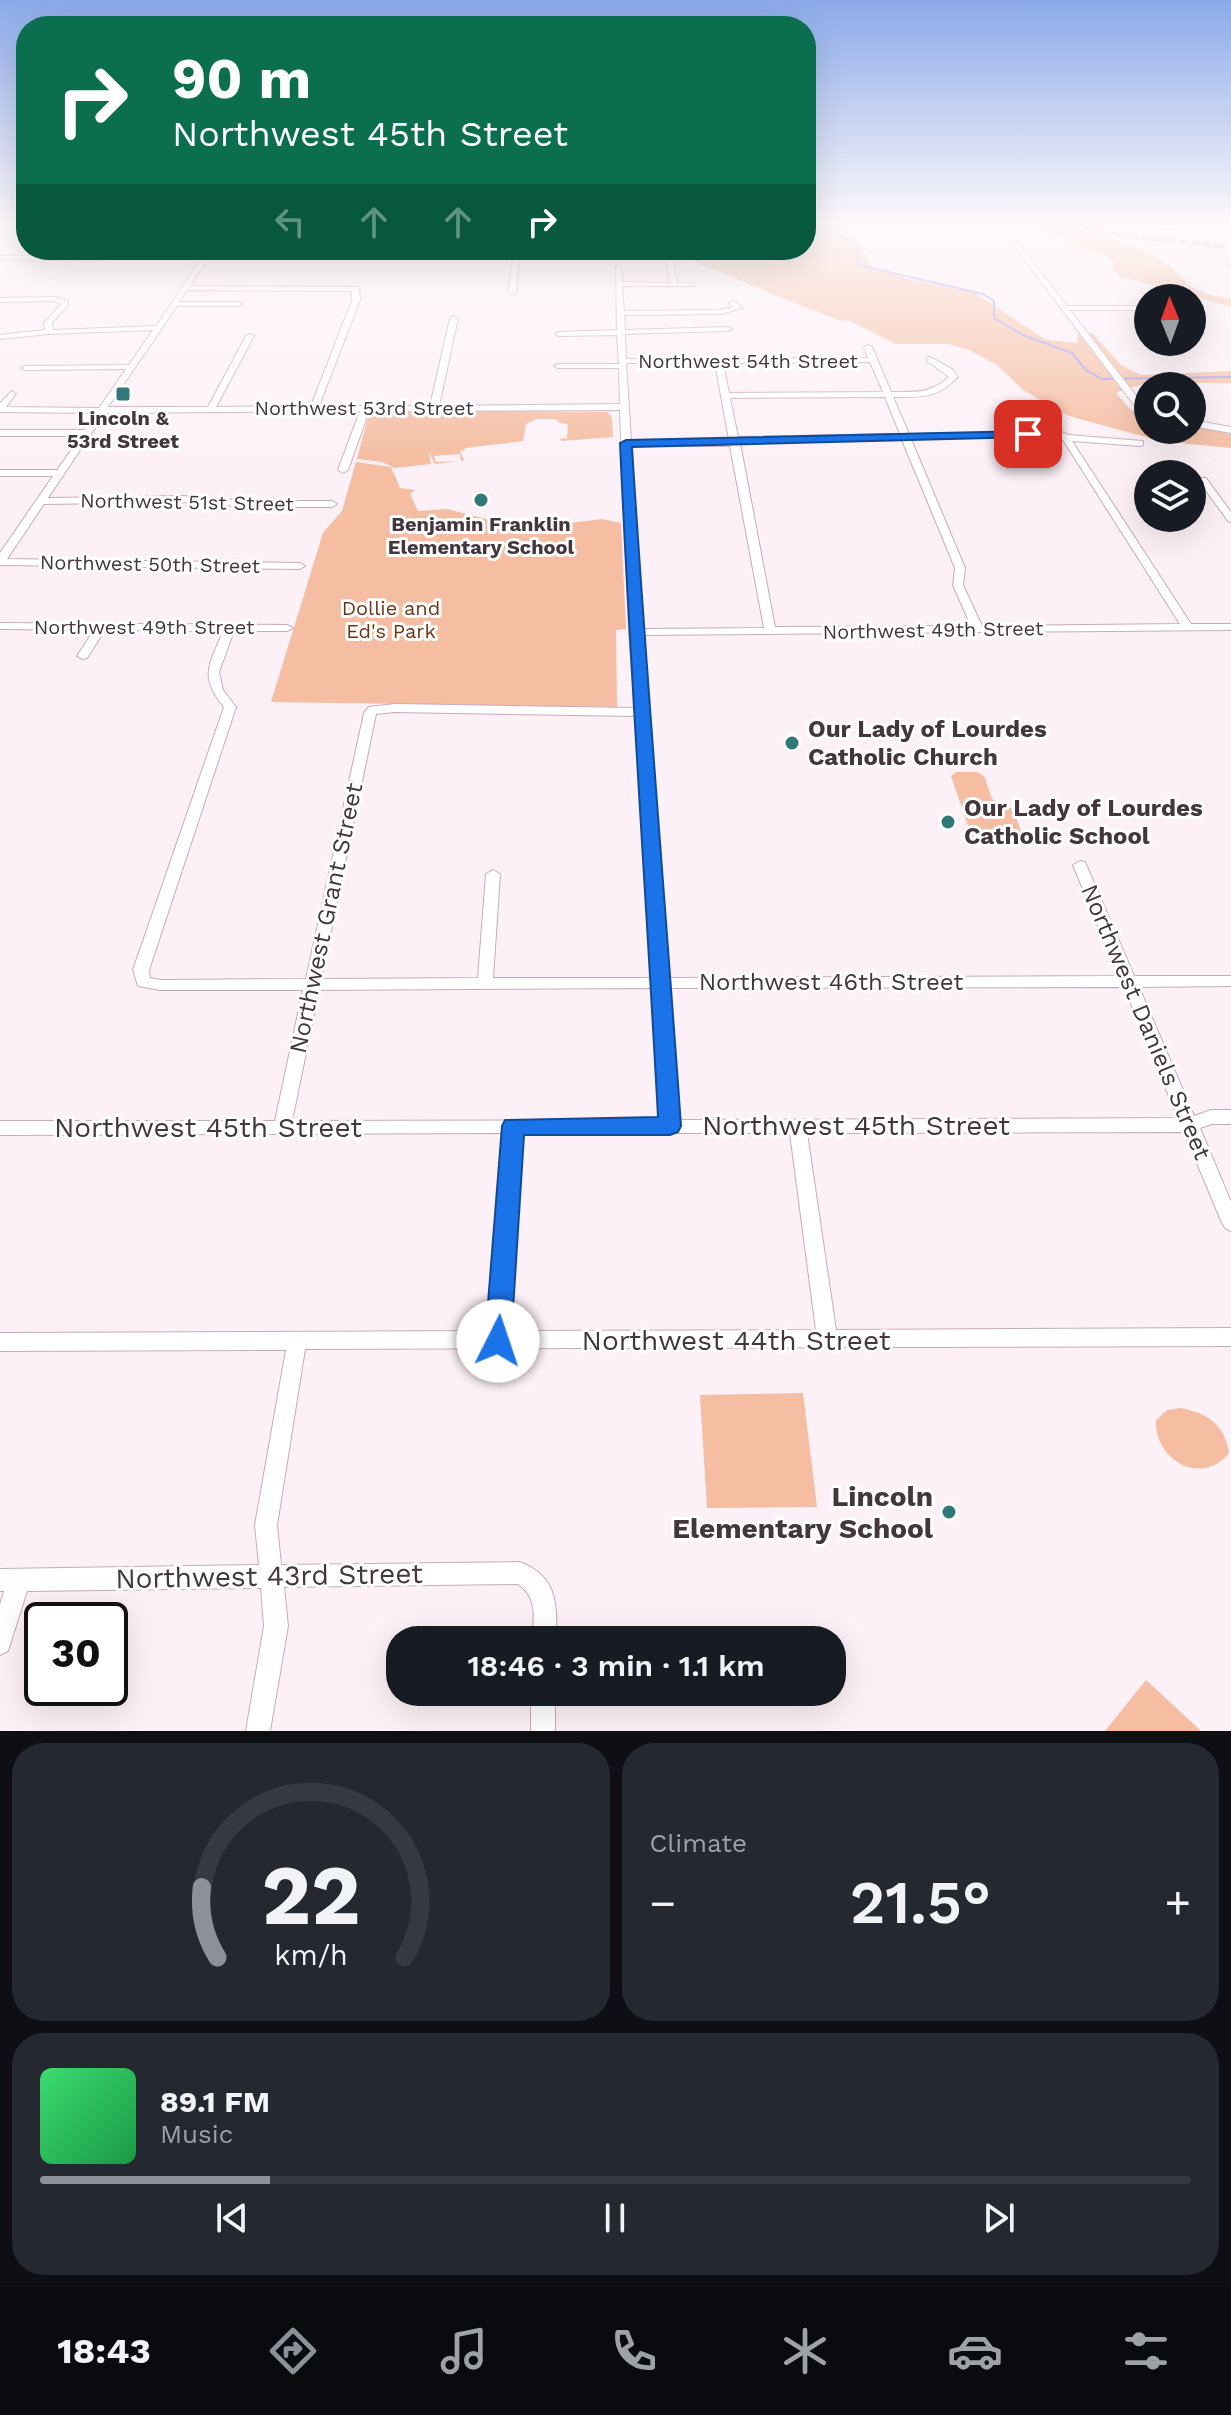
<!DOCTYPE html>
<meta charset="utf-8">
<style>
:root{--surface:#171b24;--page:#242831;--text:#f1f3f6;--muted:#9ea1a6;--line:#363941;--accent:#8c9099}
body{margin:0;font-family:"Work Sans",sans-serif;background:var(--page);color:var(--text);height:100vh;display:flex;flex-direction:column;font-size:30px;white-space:nowrap}
*{box-sizing:border-box;margin:0}
p{font-size:26px;color:var(--muted)}
.icon{flex:none;width:44px;height:44px;fill:none;stroke:currentColor;stroke-width:2;stroke-linecap:round;stroke-linejoin:round}
.map{position:relative;height:1731px;overflow:hidden}
.side{display:flex;flex-direction:column;gap:12px;padding:12px;background:#0d0f14;flex:1}
.side>*{flex:none}
.top-card{position:absolute;left:16px;top:16px;width:800px;height:244px;border-radius:32px;box-shadow:0 8px 32px #0002;background:#0b6e4f;color:#fff;overflow:hidden}
.needle{width:52px;rotate:359deg}
.controls{position:absolute;left:1134px;top:284px;display:grid;gap:16px}
.controls a{display:grid;place-items:center;width:72px;height:72px;border-radius:50%;background:var(--surface);box-shadow:0 8px 32px #0002;font-size:40px}
.speed{position:absolute;left:24px;top:1602px;display:flex;gap:16px;font-size:40px;font-weight:700;text-align:center}
.speed>*{display:grid;place-content:center;width:104px;height:104px;border-radius:50%;background:var(--surface);box-shadow:0 8px 32px #0002;line-height:1}
.speed .limit{border:4px solid #111;border-radius:12px;background:#fff;color:#111}
.pin{position:absolute;display:grid;place-items:center;width:68px;height:68px;color:#fff;margin:-34px;border-radius:16px;box-shadow:0 4px 12px #0006}
.me{position:absolute;width:88px;margin:-44px;rotate:4deg;stroke-linejoin:round;filter:drop-shadow(0 0 6px #0008)}
.turn{display:flex;align-items:center;gap:28px;height:168px;padding:0 24px;font-size:36px}
.turn .icon{width:104px;height:104px;stroke-width:2.5}
.turn b{display:block;font-size:56px;line-height:68px}
.lanes{display:flex;align-items:center;height:76px;padding:0 24px;background:#0003;justify-content:center;gap:40px;direction:ltr}
.lanes .off{opacity:.35}
.big{font-size:60px;font-weight:600;line-height:1.1}
.side .widget{flex:1;display:flex;flex-direction:column;justify-content:center;gap:12px;min-width:0;padding:0 28px;border-radius:32px;background:var(--page)}
.side .dial{align-items:center;gap:0}
.dial svg{height:208px;overflow:visible;fill:none;stroke:var(--line);stroke-width:7;stroke-linecap:round;text-anchor:middle}
.dial text{fill:var(--text);stroke:none}
.song{display:flex;align-items:center;gap:24px}
.cover{width:96px;height:96px;border-radius:12px;background:linear-gradient(135deg,hsl(140 70% 55%),hsl(140 70% 35%))}
.played{height:8px;border-radius:4px;background:linear-gradient(90deg,var(--accent) 20%,var(--line) 20%)}
.keys{display:flex;justify-content:space-around;direction:ltr}
.heat{display:flex;justify-content:space-between;align-items:center;font-size:44px;direction:ltr}
.side .tiles{flex:1;display:grid;gap:12px;grid-template-columns:1fr 1fr}
.widget:last-child{grid-column:span 2}
.trip{position:absolute;left:386px;top:1626px;width:460px;height:80px;border-radius:32px;background:var(--surface);box-shadow:0 8px 32px #0002;font-weight:600;line-height:80px;text-align:center}
.dock{display:flex;height:128px;justify-content:space-around;align-items:center;background:#090b0e;color:var(--muted)}
.dock .icon{width:56px;height:56px}
.dock .on{color:var(--accent)}
.dock b{font-size:36px;color:var(--text)}
.map>svg:first-child{display:block}
.green{fill:#f5bda1}
.lines{fill:none;stroke-linecap:round;stroke-linejoin:round}
.stream{stroke:#a09ced;stroke-width:2}
.minor-casing{stroke:#c8abba;stroke-width:2}
.minor{fill:#fff;fill-rule:evenodd}
.rail-casing{stroke:#9e9298;stroke-width:4}
.rail{stroke:#fff;stroke-width:2;stroke-dasharray:6;stroke-linecap:butt}
.minor-bridge-casing{stroke:#c8abba;stroke-width:8;stroke-linecap:butt}
.minor-bridge{stroke:#fff;stroke-width:7}
.route{fill:#1a73e8;stroke:#114b97;stroke-width:2}
.poi-dot{fill:#307978;stroke:#fff;stroke-width:3}
.labels{text-anchor:middle;dominant-baseline:central;stroke-width:6;stroke-linejoin:round;paint-order:stroke}
.far-street-label{font-size:20px;fill:#43373d;stroke:#fff}
.far-poi-label{font-size:20px;font-weight:bold;fill:#43373d;stroke:#fff}
.far-park-label{font-size:20px;fill:#6d3617;stroke:#fff}
.poi-label{font-size:24px;font-weight:bold;fill:#43373d;stroke:#fff;text-anchor:start}
.street-label{font-size:24px;fill:#43373d;stroke:#fff}
.near-street-label{font-size:28px;fill:#43373d;stroke:#fff}
.near-poi-label{font-size:28px;font-weight:bold;fill:#43373d;stroke:#fff;text-anchor:end}
</style>
<div class="map">
<svg width="1231" height="1731" viewBox="0 0 1231 1731">
<rect width="100%" height="100%" fill="#fdf1f7"/>
<path class="green" d="M806,222h42l24,45 36,12 64,12 74,49 32,3 -1,-8 15,-2 29,32 20,10 90,-4v12c-41,2 -76,-7 -115,10l14,16 18,6v15h44v-4l39,8v14l-71,-7 -91,-25 -46,-26 -26,-25 -28,-15 -20,-6h-53l-46,-23 -11,-1 -40,-15 -131,-55h138z
M1015,222c52,0 101,14 148,39 8,5 15,14 23,21 13,12 28,14 45,17v8l-111,-31 -9,-9 4,-3 -4,-5c-29,-14 -65,-30 -96,-37z
M374,410l234,2 4,6 1,19 -51,4 -2,-2 7,-1 1,-14 -8,-1 -4,-4h-20l-10,5 -3,17 -57,7 -6,4 4,8 -3,1 -1,-7 -26,2 2,6 23,-1 -24,3 -6,-11 2,11 -36,4 -13,-6 -25,-3 12,-46z
M356,462l35,5 9,21 15,2 -5,4 8,17 29,-2 39,10 8,7h53l55,-7 19,4 5,106 -10,1 1,77 -346,-5 52,-169 19,-22z
M956,772h21l7,4 8,23 21,10 11,30 -5,5h-32l-15,-7 -21,-61z
M803,1393l14,114 -110,1 -7,-113z
M1181,1408c28,6 43,16 48,45 -27,34 -75,7 -73,-33l11,-10z
M1146,1680l55,51h-96z"/>
<g class="lines">
<path class="stream" d="M839,222l-7,12 25,9 2,22 124,29 11,7v17l29,17 49,18 14,17 16,9 129,-2"/>
<defs>
<path id="minor" d="M996,222h6l65,84h81v4h-78l70,91 8,7v7l-14,-10z
M1119,224l112,4v4l-114,-5z
M1229,249l2,1v16l-3,-2 -2,-13z
M208,250h6l-3,5 293,-1 15,3 -3,35 -4,2 -4,-2 5,-33 -9,-1 -296,1 -18,27 169,1 1,13 -41,106h111l20,-88 4,-2 4,2 -19,88 181,-2 -1,-36h-61l-4,-2 4,-2h61l-2,-29 -58,1 -4,-2 4,-2 58,-2 -1,-64 5,1 1,15 48,1 -4,-21 6,-4 3,2 -2,3 4,20h14l2,3h-71l2,25 97,-1 12,-3 -4,-4 4,-2 10,7 -22,6 -97,1 1,15 103,-3 4,2 -4,2 -103,3 1,25 242,-1 -4,-11 4,-2 4,2 19,45c26,0 38,2 58,-15l-22,-16v-4h3l22,12 6,8c-22,22 -36,20 -65,20l16,37 150,-3 9,4 75,6v4l-3,1 -68,-5 119,183h40v6l-590,5 27,343 451,-2 -46,-111 7,-4 5,1 49,114h97v10l-92,1 55,129 17,-6h20v14h-19l-12,4 31,74v29l-6,-3 -3,-5 -38,-91 -377,1 29,197 395,-2v18l-926,3 -28,176 4,40 239,-3c38,15 37,42 36,78h-24c2,-22 6,-42 -14,-56l-234,3 4,39 -18,105h-24l18,-105 -3,-38 -234,3 -19,60 -8,4v-50l4,-14h-4v-22l259,-4 -4,-40 31,-175 -286,1v-18l489,-2 15,-198 -504,2v-14h275l28,-131h-143l-22,-4 -5,-16 91,-263c-26,-32 -14,-42 -1,-76l-118,-1 -18,28 -4,1 -6,-3 17,-26 -94,-1v-6l287,2 6,3 -6,3h-53l-15,41 4,18 13,17 -87,263 1,8 10,2 146,-1 58,-266 5,-6 26,-3 240,4 -6,-76 -9,-222 -251,1 -21,59 -5,3 -5,-3 22,-59 -255,2 -57,85 134,-2 69,5h81l5,3 -5,3h-81l-69,-5 -138,2 -37,55 293,4 5,3 -5,3 -300,-4v-12l53,-77h-53v-6h57l24,-34h-81v-6h84l12,-17 -96,-1v-9l12,-12 4,3 -10,13 93,1 27,-39 -101,1 -4,-2 4,-2 104,-1 24,-35 -104,4 -49,5v-4l45,-5 -1,-7 17,-19 -6,-3 -55,1v-4l56,-1 12,4v4l-16,18 1,7 103,-4 45,-67 -201,1v-4l204,-1zM187,290l165,1v9l-41,106 -95,1 38,-71 -4,-2 -4,2 -38,71h-100l69,-101h61l4,-2 -4,-2h-59zM870,362l13,30 -154,1 -6,-30zM626,363h89l14,77h-98zM885,397l15,37 -162,3 -8,-39zM1057,437l6,3 117,184 -198,2 -19,-41 2,-17 -54,-129zM902,440l53,128 -2,17 18,41 -196,1 -35,-184zM631,446h99l34,182 -124,1zM395,712l241,4 17,262h-160l7,-104 -7,-4 -7,4 -8,104 -157,1 55,-265zM1124,987l54,131 -500,2 -9,-132zM654,988l7,132 -369,1 27,-131zM521,1133h269l26,197 -308,1z
M1192,305h4v4h-4z
M1192,420l39,7v6l-39,-7z
M1200,478h6l25,34v10l-3,-1 -30,-41z
M531,1692h24v39h-24z"/>
</defs>
<use href="#minor" class="minor-casing"/>
<use href="#minor" class="minor"/>
<defs>
<path id="rail" d="M1056,222l79,15 96,10"/>
</defs>
<use href="#rail" class="rail-casing"/>
<use href="#rail" class="rail"/>
<defs>
<path id="minor-bridge" d="M1228,242l1,9"/>
</defs>
<use href="#minor-bridge" class="minor-bridge-casing"/>
<use href="#minor-bridge" class="minor-bridge"/>
</g>
<linearGradient id="sky" x2="0" y2="1"><stop stop-color="#8baaea"/><stop offset="0.48" stop-color="#fef9fb"/><stop offset="1" stop-color="#fef9fb" stop-opacity="0"/></linearGradient>
<rect width="1231" height="464" fill="url(#sky)"/>
<path class="route" d="M1028,431l4,1v5l-400,10c14,226 33,452 49,679l-3,6 -8,3h-146l-13,206 -4,8 -9,3 -9,-3 -4,-8 17,-215 3,-6 153,-3c-12,-224 -28,-449 -38,-674l6,-3z"/>
<g class="poi-dot">
<rect x="115" y="386" width="16" height="16" rx="4"/>
<circle cx="481" cy="500" r="8"/>
<circle cx="792" cy="743" r="8"/>
<circle cx="948" cy="822" r="8"/>
<circle cx="949" cy="1512" r="8"/>
</g>
<g class="labels">
<g class="far-street-label">
<text x="748" y="361">Northwest 54th Street</text>
<text x="364" y="408">Northwest 53rd Street</text>
<text transform="translate(187 502) rotate(1)">Northwest 51st Street</text>
<text transform="translate(150 564) rotate(1)">Northwest 50th Street</text>
<text x="144" y="627">Northwest 49th Street</text>
<text transform="translate(933 630) rotate(-1)">Northwest 49th Street</text>
</g>
<g class="far-poi-label">
<text x="123" y="418">Lincoln &amp;<tspan x="123" dy="23">53rd Street</tspan></text>
<text x="481" y="524">Benjamin Franklin<tspan x="481" dy="23">Elementary School</tspan></text>
</g>
<g class="far-park-label">
<text x="391" y="608">Dollie and<tspan x="391" dy="23">Ed's Park</tspan></text>
</g>
<g class="poi-label">
<text x="808" y="729">Our Lady of Lourdes<tspan x="808" dy="28">Catholic Church</tspan></text>
<text x="964" y="808">Our Lady of Lourdes<tspan x="964" dy="28">Catholic School</tspan></text>
</g>
<g class="street-label">
<text transform="translate(326 918) rotate(-78)">Northwest Grant Street</text>
<text x="831" y="982">Northwest 46th Street</text>
<text transform="translate(1146 1022) rotate(67)">Northwest Daniels Street</text>
</g>
<g class="near-street-label">
<text x="856" y="1125">Northwest 45th Street</text>
<text x="208" y="1127">Northwest 45th Street</text>
<text x="736" y="1340">Northwest 44th Street</text>
<text transform="translate(269 1576) rotate(-1)">Northwest 43rd Street</text>
</g>
<g class="near-poi-label">
<text x="933" y="1496">Lincoln<tspan x="933" dy="32">Elementary School</tspan></text>
</g>
</g>
</svg>
<div class="controls">
<a><svg class="needle" viewBox="-14 -14 28 28"><path d="M0-13l5 13h-10z" fill="#e53935"/><path d="M0 13l5-13h-10z" fill="#9ea1a6"/></svg></a>
<a><svg class="icon" aria-label="search" viewBox="0 0 24 24"><circle cx="10" cy="10" r="6"/><path d="M15 15l6 6"/></svg></a>
<a><svg class="icon" aria-label="layers" viewBox="0 0 24 24"><path d="M12 4l9 5-9 5-9-5zM3 14l9 5 9-5"/></svg></a>
</div>
<div class="speed"><div class="limit">30</div></div>
<div class="pin" style="left:1028px;top:434px;background:#d93025"><svg class="icon" aria-label="arrive" viewBox="0 0 24 24"><path d="M6 21V4h12l-3 4 3 4H6"/></svg></div>
<svg class="me" style="left:498px;top:1341px" viewBox="-20 -20 40 40"><circle r="19" fill="#fff"/><path d="M0-13L10 11 0 6-10 11z" fill="#1a73e8"/></svg>
<div class="trip">18:46 · 3 min · 1.1 km</div>
<div class="top-card">
<div class="turn"><svg class="icon" aria-label="right" viewBox="0 0 24 24"><path d="M7 20v-9h11M14 6l5 5-5 5"/></svg><div><b>90 m</b>Northwest 45th Street</div></div>
<div class="lanes"><svg class="icon off" aria-label="left" viewBox="0 0 24 24"><path d="M17 20v-9H6M10 6l-5 5 5 5"/></svg><svg class="icon off" aria-label="ahead" viewBox="0 0 24 24"><path d="M12 20V5M6 11l6-6 6 6"/></svg><svg class="icon off" aria-label="ahead" viewBox="0 0 24 24"><path d="M12 20V5M6 11l6-6 6 6"/></svg><svg class="icon" aria-label="right" viewBox="0 0 24 24"><path d="M7 20v-9h11M14 6l5 5-5 5"/></svg></div>
</div>
</div>
<section class="side">
<div class="tiles">
<div class="widget dial"><svg viewBox="0 0 100 80">
<path d="M14 69A42 42 0 1 1 86 69"/>
<path d="M14 69A42 42 0 0 1 8 42" stroke="#8c9099"/>
<text x="50" y="56" font-size="32" font-weight="700">22</text>
<text x="50" y="72" font-size="11">km/h</text>
</svg></div>
<div class="widget"><p>Climate</p>
<div class="heat"><a>−</a><b class="big">21.5°</b><a>+</a></div>
</div>
<div class="widget">
<div class="song"><i class="cover"></i><div><b>89.1 FM</b><p>Music</p></div></div>
<div class="played"></div>
<div class="keys"><svg class="icon" aria-label="previous" viewBox="0 0 24 24"><path d="M18 5L8 12l10 7zM5 5v14"/></svg><svg class="icon" aria-label="pause" viewBox="0 0 24 24"><path d="M8 5v14M16 5v14"/></svg><svg class="icon" aria-label="next" viewBox="0 0 24 24"><path d="M6 5l10 7-10 7zM19 5v14"/></svg></div>
</div>
</div>
</section>
<nav class="dock">
<b>18:43</b>
<svg class="icon on" aria-label="directions" viewBox="0 0 24 24"><path d="M12 3l9 9-9 9-9-9zM9 14v-3h6M13 9l2 2-2 2"/></svg>
<svg class="icon" aria-label="music" viewBox="0 0 24 24"><path d="M9 18V5l10-2v13"/><circle cx="6" cy="18" r="3"/><circle cx="16" cy="16" r="3"/></svg>
<svg class="icon" aria-label="phone" viewBox="0 0 24 24"><path d="M5 4h4l2 5-3 2q2 4 5 5l2-3 5 2v4C11 20 4 13 5 4z"/></svg>
<svg class="icon" aria-label="climate" viewBox="0 0 24 24"><path d="M12 3v18M4 7l16 10M4 17L20 7"/></svg>
<svg class="icon" aria-label="car" viewBox="0 0 24 24"><path d="M5 17H2v-5l4-1 3-4h7l3 4 3 1v5h-3M9 17h6M6 11h13"/><circle cx="7" cy="17" r="2"/><circle cx="17" cy="17" r="2"/></svg>
<svg class="icon" aria-label="filters" viewBox="0 0 24 24"><path d="M4 7h16M4 17h16"/><circle cx="9" cy="7" r="2"/><circle cx="15" cy="17" r="2"/></svg>
</nav>
